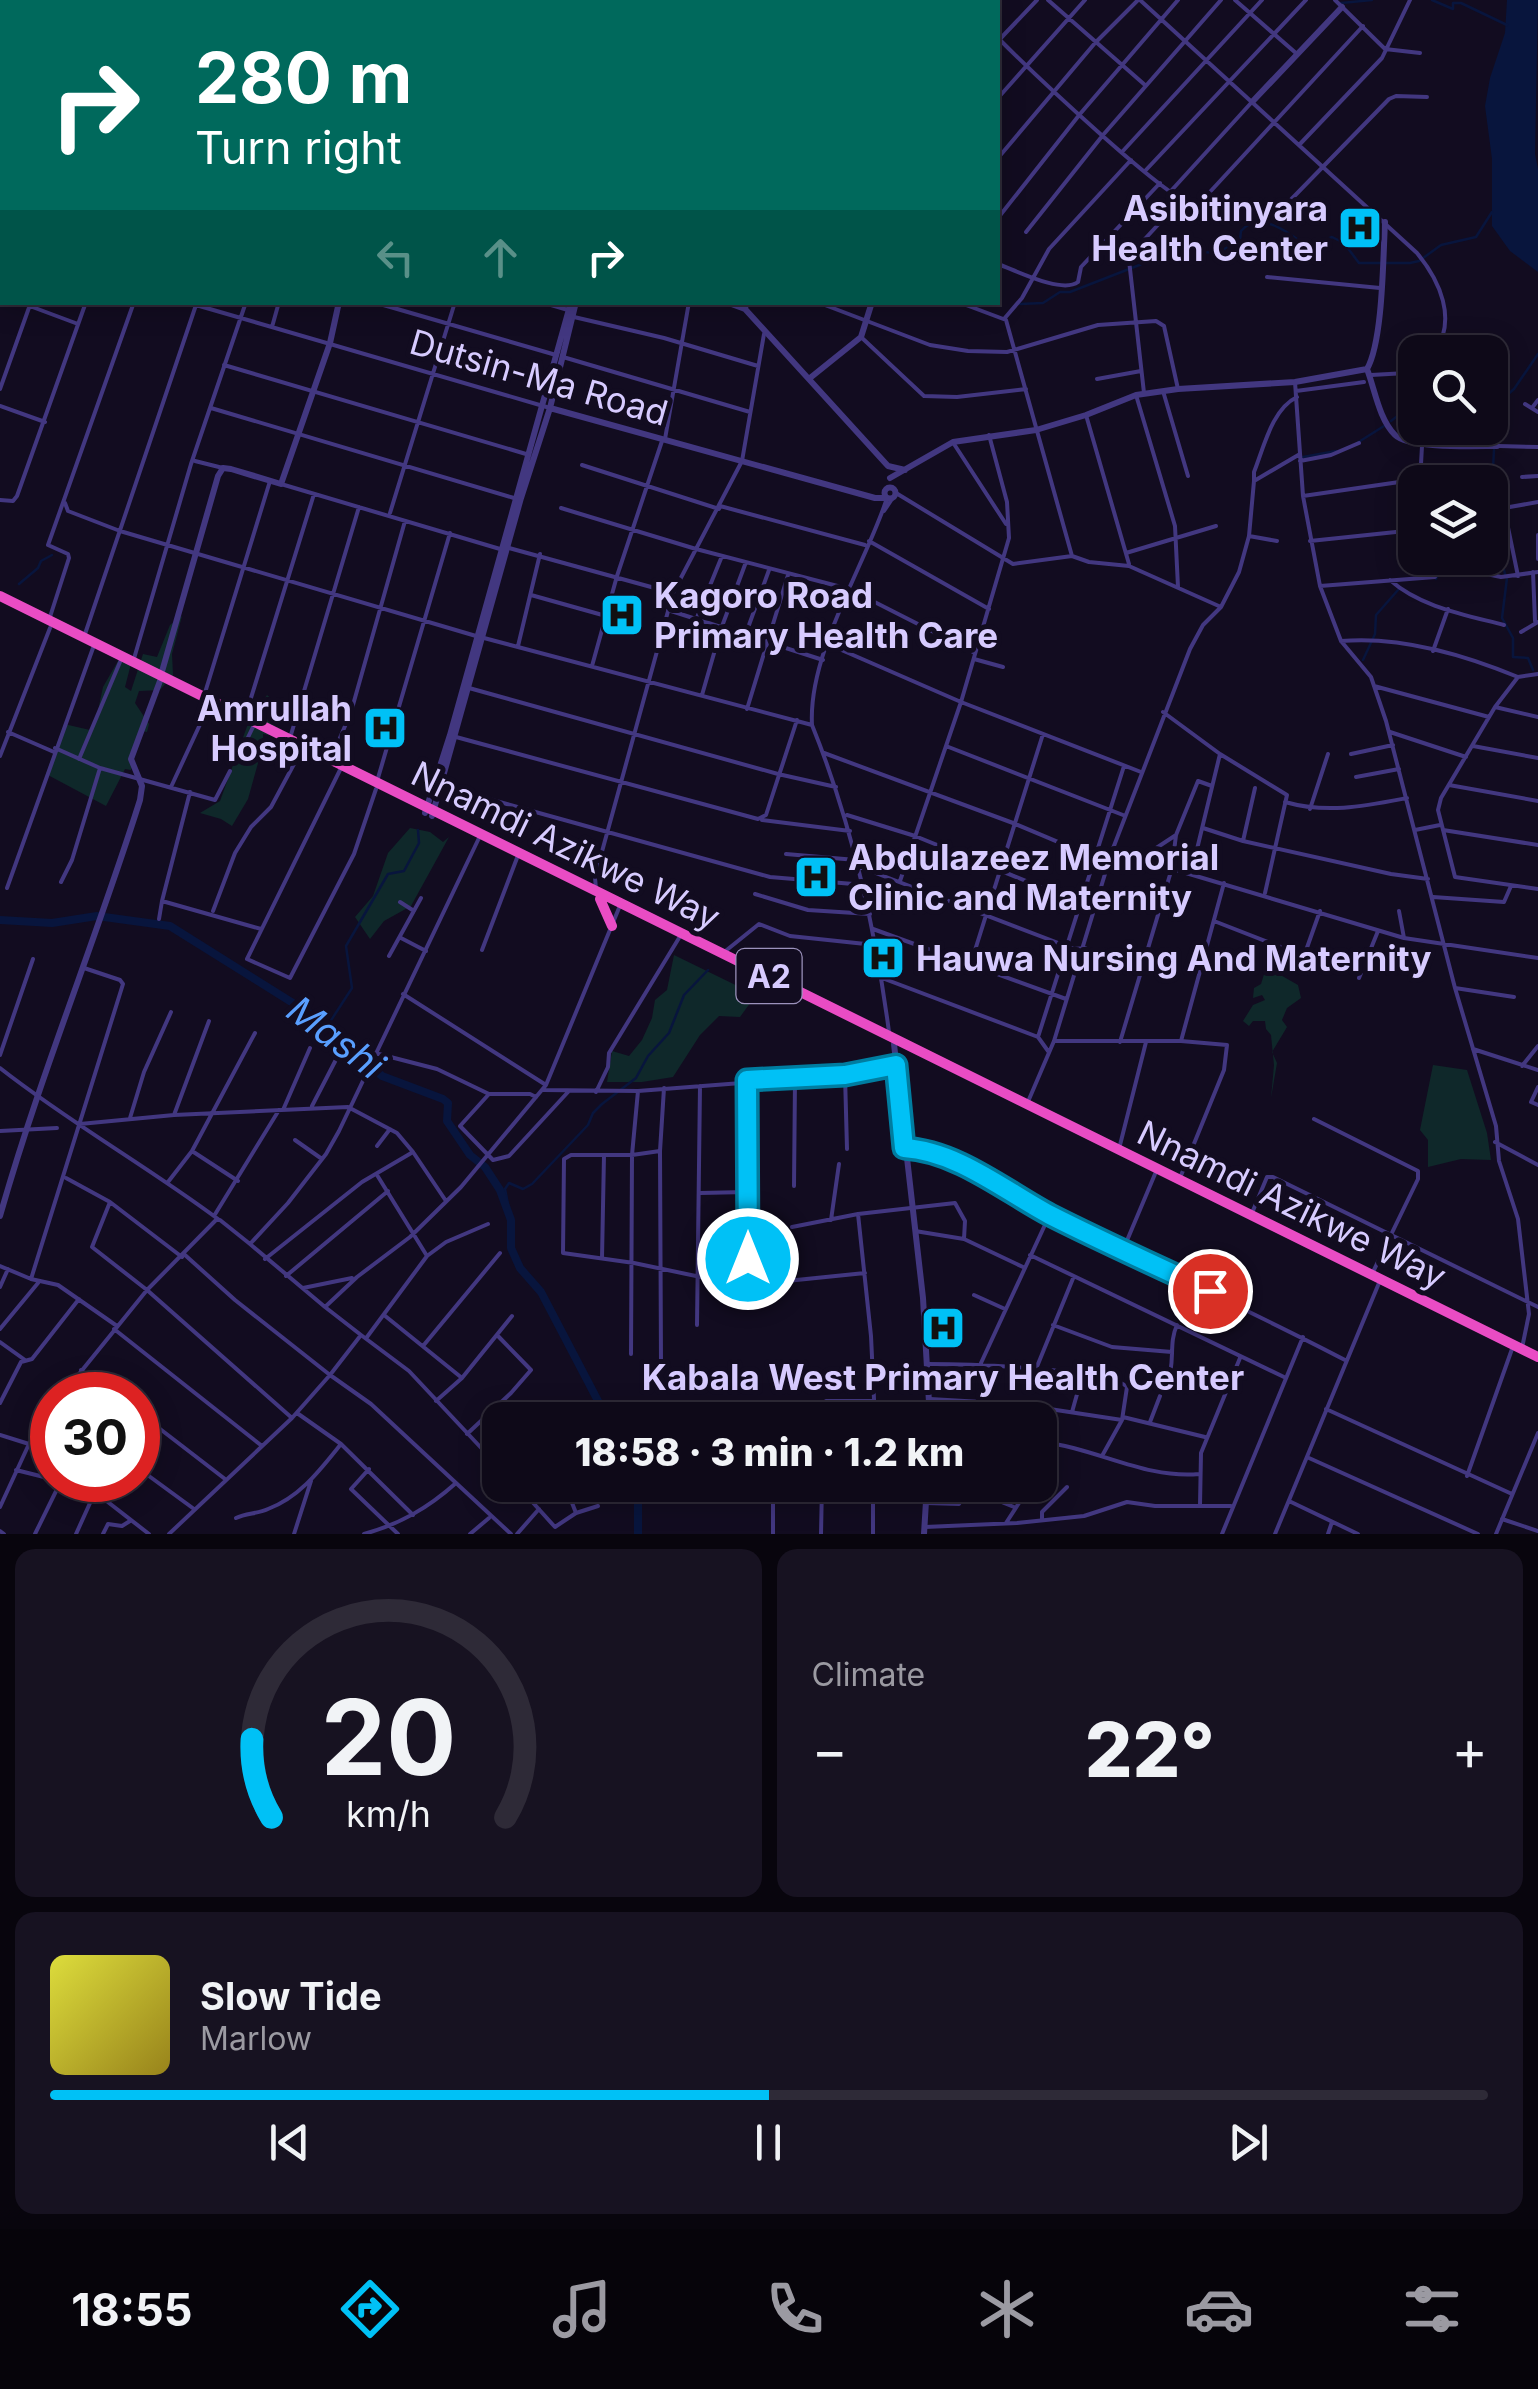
<!DOCTYPE html>
<meta charset="utf-8">
<style>
:root{--surface:#0e0918;--page:#171221;--text:#f1f3f6;--muted:#9b9aa2;--line:#2e2a37;--accent:#00c1f6}
body{margin:0;font-family:Inter,sans-serif;background:var(--page);color:var(--text);height:100vh;display:flex;flex-direction:column;font-size:38px;white-space:nowrap}
*{box-sizing:border-box;margin:0}
p{font-size:32px;color:var(--muted)}
.icon{flex:none;width:55px;height:55px;fill:none;stroke:currentColor;stroke-width:2;stroke-linecap:round;stroke-linejoin:round}
.map{position:relative;height:1534px;overflow:hidden}
.sheet{display:flex;flex-direction:column;gap:15px;padding:15px;background:#08050d;flex:1}
.sheet>*{flex:none}
.banner{position:absolute;left:0px;top:0px;width:1000px;height:305px;box-shadow:0 5px 25px #0003,0 0 0 2px var(--line);background:#00695c;color:#fff;overflow:hidden}
.tools{position:absolute;left:1398px;top:335px;display:grid;gap:20px}
.tools a{display:grid;place-items:center;width:110px;height:110px;border-radius:20px;background:var(--surface);box-shadow:0 5px 25px #0003,0 0 0 2px var(--line);font-size:50px}
.speed{position:absolute;left:30px;top:1372px;display:flex;gap:20px;font-size:50px;font-weight:700;text-align:center}
.speed>*{display:grid;place-content:center;width:130px;height:130px;border-radius:50%;background:var(--surface);box-shadow:0 5px 25px #0003,0 0 0 2px var(--line);line-height:1}
.speed .limit{border:15px solid #d22;background:#fff;color:#111}
.pin{position:absolute;display:grid;place-items:center;width:85px;height:85px;color:#fff;margin:-42px;border:5px solid #fff;border-radius:50%;box-shadow:0 2px 10px #0007}
.me{position:absolute;width:110px;margin:-55px;rotate:0deg;stroke-linejoin:round;filter:drop-shadow(0 0 8px #0008)}
.turn{display:flex;align-items:center;gap:35px;height:210px;padding:0 30px;font-size:45px}
.turn .icon{width:130px;height:130px;stroke-width:2.5}
.turn b{display:block;font-size:70px;line-height:85px}
.lanes{display:flex;align-items:center;height:95px;padding:0 30px;background:#0003;justify-content:center;gap:50px;direction:ltr}
.lanes .off{opacity:.35}
.big{font-size:75px;font-weight:800;line-height:1.1}
.sheet .tile{flex:1;display:flex;flex-direction:column;justify-content:center;gap:15px;min-width:0;padding:0 35px;border-radius:20px;background:var(--page)}
.sheet .dial{align-items:center;gap:0}
.dial svg{height:260px;overflow:visible;fill:none;stroke:var(--line);stroke-width:7;stroke-linecap:round;text-anchor:middle}
.dial text{fill:var(--text);stroke:none}
.song{display:flex;align-items:center;gap:30px}
.cover{width:120px;height:120px;border-radius:15px;background:linear-gradient(135deg,hsl(60 70% 55%),hsl(50 70% 35%))}
.played{height:10px;border-radius:5px;background:linear-gradient(90deg,var(--accent) 50%,var(--line) 50%)}
.keys{display:flex;justify-content:space-around;direction:ltr}
.heat{display:flex;justify-content:space-between;align-items:center;font-size:55px;direction:ltr}
.sheet .tiles{flex:1;display:grid;gap:15px;grid-template-columns:1fr 1fr}
.tile:last-child{grid-column:span 2}
.trip{position:absolute;left:482px;top:1402px;width:575px;height:100px;border-radius:20px;background:var(--surface);box-shadow:0 5px 25px #0003,0 0 0 2px var(--line);font-weight:800;line-height:100px;text-align:center}
.dock{display:flex;height:160px;justify-content:space-around;align-items:center;background:#06040a;color:var(--muted)}
.dock .icon{width:70px;height:70px}
.dock .active{color:var(--accent)}
.dock b{font-size:45px;color:var(--text)}
.map>svg:first-child{display:block}
.green{fill:#0f282a}
.water{fill:#08153d}
.lines{fill:none;stroke-linecap:round;stroke-linejoin:round}
.stream{stroke:#08153d;stroke-width:2.5}
.river{stroke:#08153d;stroke-width:8}
.minor{stroke:#423780;stroke-width:4}
.tertiary{stroke:#423780;stroke-width:6}
.trunk{stroke:#e94cc4;stroke-width:10}
.route-casing{stroke:#007da0;stroke-width:25}
.route{stroke:#00c1f6;stroke-width:18}
.labels{text-anchor:middle;dominant-baseline:central;stroke-width:10;stroke-linejoin:round;paint-order:stroke}
.shield{fill:#120c20;stroke:#9c92bc;stroke-width:2.5}
.shield-label{font-size:32px;font-weight:bold;fill:#d7cbff}
.poi-label{font-size:35px;font-weight:bold;fill:#d7cbff;stroke:#120c20;text-anchor:start}
.street-label{font-size:35px;fill:#d7cbff;stroke:#120c20}
.water-label{font-size:38px;font-style:italic;fill:#599fff;stroke:#120c20}
</style>
<div class="map">
<svg width="1538" height="1534" viewBox="0 0 1538 1534">
<rect width="100%" height="100%" fill="#120c20"/>
<path class="green" d="M182,616l-10,38 1,21 -13,15 -21,1 -4,12 14,21 -2,8 -5,-1 -11,39 -6,-1 -19,37 -60,-32 18,-50 26,6 6,-10 7,-33 19,-33 11,2 -8,31 6,4 12,-37 14,3 13,-32z
M267,695l9,8h13l-20,32 -6,-1 1,19 -4,3 -12,43 -16,27 -11,-7 -21,-6 20,-12 29,-80z
M410,828l20,4 13,10 6,-5 -38,69 -27,15 -14,18 -15,-22 18,-21 15,-43z
M674,955l82,40 -16,22 -21,-1 -19,19 -27,42 -31,5h-35l5,-31 17,5 13,-16 10,-22 3,-18 12,-10z
M1265,971l12,2 21,12 3,13 -14,10 -5,12 5,7 -15,25 5,11 -6,35 3,-33 -3,-30 -5,-6 -1,-8h-12l-4,5 -6,-5 10,-16 12,-5 -3,-5 -9,3 1,-10 7,-4z
M1433,1065l34,5 20,63 4,27 -30,-1 -33,8v-27l-8,-10z"/>
<path class="water" d="M1507,0h31l-3,154 3,15v103l-28,-21 -18,-25v-67l-7,-53 5,-28 15,-45z"/>
<g class="lines">
<path class="stream" d="M1432,0l21,9v-6h8l46,22
M1341,3l31,-3
M1020,304l23,-1 17,-11h10l72,-28 45,-11 32,-1 21,-12 1,-9c19,-22 50,3 68,17l23,-11 12,6 15,20h51l9,-2 22,-16 35,-8 16,-25
M1490,410l24,-21 24,-35
M1391,421l24,-19
M1482,428l7,6 2,9
M1357,443l27,-17
M1494,450l-1,18 9,46 -6,21 9,39
M1303,457l33,-6
M1481,482l12,-14
M1507,578l-5,40 11,20v19l15,1 5,12
M1436,579l10,-21
M19,584l19,-16 3,-7 11,-6
M1363,660l12,-26 1,-19 22,-25
M328,1025l24,-37 -6,-42 42,-72 16,-3 15,-28 -1,-13
M511,1220l-6,-31 4,-6 14,6 9,-5 56,-59 5,-12 9,-9 34,-26 12,-22 21,-23 15,-38 24,-25"/>
<path class="river" d="M0,920l52,3 45,-7 73,10 158,99 54,51 61,23 5,4 -1,18 23,34 15,12 15,23 11,30v28l9,20 21,24 67,128
M638,1534v-49"/>
<path class="minor" d="M60,0l6,2
M77,0l7,2
M470,0l2,2
M684,0l1,2
M740,0l3,2
M955,0l3,2
M1048,0l97,85
M1140,0l277,253c23,28 40,66 18,99
M1235,0l62,54
M1335,0l50,49 35,4
M39,2l1,-2
M183,2v-2
M274,2v-2
M524,2v-2
M576,2v-2
M718,2l2,-2
M762,2l2,-2
M800,2l2,-2
M845,2l2,-2
M893,2l2,-2
M940,2l2,-2
M985,2l2,-2
M0,33l2,1
M998,38c27,27 173,167 199,168l166,-180
M999,40l38,-40
M0,87l2,1
M998,98l87,-98
M0,115l2,-7
M0,144l2,1
M1300,144l82,-86 28,-58
M1122,152l140,-152
M998,158l97,-115 43,-43
M1145,171l161,-171
M1170,192l81,-89
M0,199l2,1
M998,218l82,-104 98,-114
M1273,218l116,-119 7,-3 31,1
M1026,232l77,-97 118,-135
M0,251l2,-7
M998,264c19,7 64,30 80,18l3,-15 79,-84
M1267,277l113,11
M0,296l2,1
M19,302l59,22
M373,302l183,53
M541,302l27,8
M817,302l113,43 38,6 39,1 91,-27 58,-4 8,5 14,63
M958,302l48,18 66,236
M196,305l354,103
M574,317l90,21 94,28
M1004,319l18,-21 27,-49 82,-89
M272,327l7,-25
M861,337l63,59 33,1 69,-8
M563,357l187,55
M224,365l302,89
M1371,375l36,-2 8,-4
M1097,379l44,-8
M1295,382l8,114 17,90 21,55 30,36 15,44 69,267 41,138 3,35 19,58 11,95 -7,34
M0,389l31,-87
M1163,391l25,85
M1296,391l68,-9
M1144,393l-15,-133 2,-6 48,-52
M1136,395l39,131 3,61
M1525,404l13,8
M0,406l45,16
M211,408l303,90
M1532,408l6,-8
M1086,415l43,149
M665,439l24,-137
M954,444l52,80
M1498,446l40,1
M195,461l28,7
M1300,461l31,-6 28,-12
M582,465l137,44
M1421,467l63,1
M1522,477l16,-1
M1254,481v-9c10,-25 18,-63 43,-75
M1420,482l3,-54
M281,484l219,65
M896,493l117,71 59,-8 17,6 40,4 92,41
M1303,496l117,-17
M0,500l13,1 4,-5 69,-194
M886,501c-22,66 -78,153 -74,224 40,99 63,201 77,307
M65,503l3,8 52,20 356,105
M720,506l145,39
M561,508l135,41 153,40 126,64
M884,511l8,-12
M390,513l65,-211
M1538,535v24
M1249,536l28,5
M869,541l120,68
M1310,541l105,-11
M509,548l164,45
M1126,553l90,-27
M1469,558l-2,12 34,7 37,-5
M1533,572l2,49
M1518,576l-14,-68 34,-6
M1390,580c30,27 76,35 114,45
M1320,586l115,-9
M531,595l75,21
M668,610l155,50
M49,620l20,-62 -1,-4 -20,-9 86,-243
M696,620l26,-64
M1521,632l17,-10
M745,636l24,-66
M84,637l113,-335
M484,638l328,87
M1341,641c58,-5 124,14 177,36l20,-3
M830,645l131,57 180,70
M518,646l22,-92
M1433,651l15,-42
M974,659l29,8
M133,662l58,-198 55,-162
M592,666l25,-90 45,-135
M1518,677l-23,30 -54,91 -3,12 17,67 83,12
M1374,686l115,31
M469,688l309,86 58,13
M702,695l19,-66 25,-67
M204,696l66,-215
M1495,707l43,10
M747,709l41,-134
M1163,712l57,42 67,41 -22,98
M246,714l68,-220
M8,732l46,20
M1390,732l76,25
M456,737l302,82 8,-4 31,-95
M290,738l69,-231
M946,746l177,69
M1473,746l65,12
M55,748l45,20 115,32 15,-29
M824,753l189,70 95,40
M1351,754l42,-9
M0,756l50,-128
M239,756l14,-29
M79,759l41,-97
M331,759l20,-47 54,-191
M340,770l-93,189 43,19 64,-124 22,-65
M1356,777l43,-8
M378,778l72,-245
M1449,785l89,16
M442,786l328,91 95,8
M171,787l38,-82
M190,792l-28,109 99,28
M1285,802c42,12 80,4 122,-4
M1310,809l18,-55
M847,815l68,21 180,73
M762,820l88,11
M1203,828l40,13 148,33 37,5
M1415,830l25,-5
M1443,830l95,15
M1243,841l12,-53
M1112,851l78,-202 13,-24 18,-18 18,-35 10,-36 5,-55 46,-27
M786,854l70,6
M1138,860l38,-25
M860,867l214,82 10,-1 41,14
M1191,874l29,-120
M900,881l61,-179 48,-164 -2,-36 -18,-67
M61,882l11,-22 28,-92
M7,888l86,-240
M596,890l-1,-13 78,-284 69,-132 22,-127
M755,894l53,16 62,4
M1433,897l71,5 7,-16
M400,902l14,9
M213,911l22,-58 16,-26 20,-20 30,-56
M1399,911l5,27
M159,919l3,-18
M1214,921l90,35 16,-45
M873,929l193,70
M401,938l25,13
M482,950l35,-92
M723,953l36,-29 31,12 85,9
M389,956l32,-58
M1304,956l35,13
M971,963l72,-229
M882,978l156,59 10,14
M1359,978l19,-47
M1455,988l59,9
M403,994l143,91
M1038,1037l86,-271
M1054,1041h127l46,4 -3,25 -44,108
M1181,1041l43,-158
M1120,1042l52,-174 4,-33 22,-54 14,5
M1473,1049l65,21
M375,1053l62,16 52,25h41l6,3
M0,1055l33,-96
M1522,1066l16,-20
M0,1068c70,55 147,98 218,151
M845,1075l2,74
M747,1081v178
M1538,1087l-7,15 7,3
M543,1090l95,1 207,-16 51,-10
M596,1092l12,-25 1,-14 70,-115
M489,1094l-29,32 33,34 16,-4 59,-64
M1027,1104l27,-63 58,-190 292,87 134,20
M312,1106l30,-58
M283,1110l27,-62
M174,1115l35,-94
M130,1118l14,-46 27,-60
M1314,1119l104,52v8l-46,95
M80,1124l94,-9 174,-8 49,26 16,19 33,49
M0,1131l57,-3
M295,1140l27,19
M1495,1142l43,23
M377,1146l13,-17
M905,1149c53,2 100,42 145,65 97,51 198,95 295,146
M1119,1149l27,-107
M192,1151l46,30
M660,1151l-28,4h-61l-7,4 -1,94 71,10 100,21
M377,1175l50,81
M66,1178l44,24 72,55
M168,1182l24,-31 63,-118
M794,1186l1,-106
M700,1193l47,-1
M110,1202l-18,45 55,43 145,128
M1252,1213l15,-36h6l265,130
M858,1214l13,122 4,84
M214,1216l65,-106
M831,1220l8,-56
M792,1227l66,-13 97,-11 10,18 -1,18
M915,1231l49,8 59,28
M250,1244l75,63
M1123,1250l32,-76
M1030,1255l254,122
M602,1258l2,-103
M265,1259l97,-77 51,-30
M0,1266l31,13 27,6 59,41
M286,1276l102,-85
M31,1279l92,-295 -3,-4 -36,-12
M767,1283l98,-10
M0,1287l8,-18
M303,1288l49,-10
M974,1295l31,14
M384,1315l78,63
M1199,1318l11,-27
M697,1325l3,-239
M1053,1325l59,22 60,5
M0,1329l38,-46
M114,1329l148,117
M361,1335l48,36 91,97
M367,1337l60,-81 19,-14 42,-18
M0,1342l25,18
M423,1346l77,-93
M631,1354l1,-199 6,-64
M661,1361l-1,-210 4,-63
M981,1363l69,-149
M928,1364c31,0 182,4 199,23l-5,33 -20,36
M1036,1369l38,-93
M81,1370l34,25
M1167,1384c9,-22 1,-40 10,-59
M62,1395l85,-105 69,-70h4l30,24 38,-41 38,-49 13,-23 140,-293
M930,1399l69,4 7,4 37,1 79,12
M436,1401l26,-23 50,-62
M0,1403l21,-41 11,-3 47,-60
M1326,1409l186,85
M138,1412l87,67
M1072,1412l11,-39
M297,1413l44,31 72,71
M1123,1417l82,20
M825,1420l1,-19h48
M1150,1422l10,-26
M467,1434l44,-41 20,-23 -34,-35
M0,1435l29,9
M1040,1442c55,5 103,37 159,32
M1309,1458l169,76
M138,1468l56,41
M369,1469l-18,20 47,45
M16,1470l36,9
M1467,1476l45,-127
M58,1480l37,12 54,42
M517,1485l38,42 21,-14 22,-7
M565,1485l11,28
M773,1492v42
M1289,1501l69,33
M670,1502l103,-10 100,-2
M926,1503l33,1 10,-15 45,18
M1200,1505l1,-52 39,-95
M0,1507l29,-63 23,-37
M236,1518c10,-5 21,-4 32,-9 32,-12 52,-39 73,-65
M1042,1519v-7l25,-25
M1502,1519l36,12
M1006,1523l22,-34
M925,1527l92,-4 67,-7 43,-14 28,4h76
M0,1531l4,3
M35,1534l26,-53
M76,1534l19,-42
M103,1534l5,-10 14,2 8,-5
M169,1534l123,-116 38,-43 -95,-75 -50,-45
M294,1534l17,-53
M364,1534c36,-10 64,-26 92,-51
M470,1534l19,-16
M511,1534l-140,-130 -41,-29 31,-40 -36,-28 32,-30 53,-40 51,-50 85,-102 73,-177
M517,1534l22,-25
M821,1534l1,-49
M873,1534v-49
M1222,1534l81,-197
M1275,1534l104,-251
M1328,1534l4,-12
M1496,1534l42,-101"/>
<path class="tertiary" d="M373,2v-2
M377,2v-2
M631,2v-2
M637,2v-2
M1253,101l89,-94
M726,302l19,7
M746,302l-1,7 143,157 17,4
M1367,369c8,21 12,50 28,66 14,14 81,11 102,11
M810,378l51,-41 11,-35
M550,408l325,90h12
M890,478l63,-36 83,-12 50,-15 50,-20 42,-6 117,-7 72,-13c16,-28 16,-111 18,-147
M884.5 493a5.5 5.5 0 1 1 11 0a5.5 5.5 0 1 1-11 0Z
M161,675l57,-199 5,-8 8,1 50,15 49,-141 9,-41
M425,813l25,-78 121,-433
M432,816l89,-318 29,-90 26,-106
M894,1044l29,254 7,122
M0,1216c40,-141 96,-276 140,-416l2,-14 -11,-27 29,-78
M924,1534l3,-49"/>
<path class="trunk" d="M0,596l1538,761
M600,899l12,27"/>
</g>
<g class="lines">
<defs>
<path id="route" d="M748,1259l-1,-179 98,-5 51,-10 8,83c53,3 101,43 146,67 53,27 107,51 160,76"/>
</defs>
<use href="#route" class="route-casing"/>
<use href="#route" class="route"/>
</g>
<defs>
<symbol id="hospital-square" viewBox="-11 -11 22 22"><rect x="-9" y="-9" width="18" height="18" rx="4" fill="#00c1f6" stroke="#120c20"/><path d="M-5-5h3v3.5h4V-5h3V5h-3V1.5h-4V5h-3Z" fill="#111"/></symbol>
</defs>
<g fill-rule="evenodd">
<use href="#hospital-square" x="1335" y="203" width="50" height="50"/>
<use href="#hospital-square" x="597" y="590" width="50" height="50"/>
<use href="#hospital-square" x="360" y="703" width="50" height="50"/>
<use href="#hospital-square" x="791" y="852" width="50" height="50"/>
<use href="#hospital-square" x="858" y="933" width="50" height="50"/>
<use href="#hospital-square" x="918" y="1303" width="50" height="50"/>
</g>
<g class="labels">
<rect class="shield" x="736.5" y="949" width="65" height="54" rx="8"/>
<g class="shield-label">
<text x="769" y="976">A2</text>
</g>
<g class="poi-label">
<text x="1328" y="208" text-anchor="end">Asibitinyara<tspan x="1328" dy="40">Health Center</tspan></text>
<text x="654" y="595">Kagoro Road<tspan x="654" dy="40">Primary Health Care</tspan></text>
<text x="352" y="708" text-anchor="end">Amrullah<tspan x="352" dy="40">Hospital</tspan></text>
<text x="848" y="857">Abdulazeez Memorial<tspan x="848" dy="40">Clinic and Maternity</tspan></text>
<text x="916" y="958">Hauwa Nursing And Maternity</text>
<text x="943" y="1377" text-anchor="middle">Kabala West Primary Health Center</text>
</g>
<g class="street-label">
<text transform="translate(539 377) rotate(16)">Dutsin-Ma Road</text>
<text transform="translate(566 845) rotate(26)">Nnamdi Azikwe Way</text>
<text transform="translate(1292 1204) rotate(26)">Nnamdi Azikwe Way</text>
</g>
<g class="water-label">
<text transform="translate(336 1037) rotate(37)">Mashi</text>
</g>
</g>
</svg>
<div class="tools">
<a><svg class="icon" aria-label="search" viewBox="0 0 24 24"><circle cx="10" cy="10" r="6"/><path d="M15 15l6 6"/></svg></a>
<a><svg class="icon" aria-label="layers" viewBox="0 0 24 24"><path d="M12 4l9 5-9 5-9-5zM3 14l9 5 9-5"/></svg></a>
</div>
<div class="speed"><div class="limit">30</div></div>
<div class="pin" style="left:1210px;top:1291px;background:#d93025"><svg class="icon" aria-label="arrive" viewBox="0 0 24 24"><path d="M6 21V4h12l-3 4 3 4H6"/></svg></div>
<svg class="me" style="left:748px;top:1259px" viewBox="-20 -20 40 40"><circle r="17" fill="#00c1f6" stroke="#fff" stroke-width="3"/><path d="M0-11L8 9 0 5-8 9z" fill="#fff"/></svg>
<div class="trip">18:58 · 3 min · 1.2 km</div>
<div class="banner">
<div class="turn"><svg class="icon" aria-label="right" viewBox="0 0 24 24"><path d="M7 20v-9h11M14 6l5 5-5 5"/></svg><div><b>280 m</b>Turn right</div></div>
<div class="lanes"><svg class="icon off" aria-label="left" viewBox="0 0 24 24"><path d="M17 20v-9H6M10 6l-5 5 5 5"/></svg><svg class="icon off" aria-label="ahead" viewBox="0 0 24 24"><path d="M12 20V5M6 11l6-6 6 6"/></svg><svg class="icon" aria-label="right" viewBox="0 0 24 24"><path d="M7 20v-9h11M14 6l5 5-5 5"/></svg></div>
</div>
</div>
<section class="sheet">
<div class="tiles">
<div class="tile dial"><svg viewBox="0 0 100 80">
<path d="M14 69A42 42 0 1 1 86 69"/>
<path d="M14 69A42 42 0 0 1 8 45" stroke="#00c1f6"/>
<text x="50" y="56" font-size="32" font-weight="700">20</text>
<text x="50" y="72" font-size="11">km/h</text>
</svg></div>
<div class="tile"><p>Climate</p>
<div class="heat"><a>−</a><b class="big">22°</b><a>+</a></div>
</div>
<div class="tile">
<div class="song"><i class="cover"></i><div><b>Slow Tide</b><p>Marlow</p></div></div>
<div class="played"></div>
<div class="keys"><svg class="icon" aria-label="previous" viewBox="0 0 24 24"><path d="M18 5L8 12l10 7zM5 5v14"/></svg><svg class="icon" aria-label="pause" viewBox="0 0 24 24"><path d="M8 5v14M16 5v14"/></svg><svg class="icon" aria-label="next" viewBox="0 0 24 24"><path d="M6 5l10 7-10 7zM19 5v14"/></svg></div>
</div>
</div>
</section>
<nav class="dock">
<b>18:55</b>
<svg class="icon active" aria-label="directions" viewBox="0 0 24 24"><path d="M12 3l9 9-9 9-9-9zM9 14v-3h6M13 9l2 2-2 2"/></svg>
<svg class="icon" aria-label="music" viewBox="0 0 24 24"><path d="M9 18V5l10-2v13"/><circle cx="6" cy="18" r="3"/><circle cx="16" cy="16" r="3"/></svg>
<svg class="icon" aria-label="phone" viewBox="0 0 24 24"><path d="M5 4h4l2 5-3 2q2 4 5 5l2-3 5 2v4C11 20 4 13 5 4z"/></svg>
<svg class="icon" aria-label="climate" viewBox="0 0 24 24"><path d="M12 3v18M4 7l16 10M4 17L20 7"/></svg>
<svg class="icon" aria-label="car" viewBox="0 0 24 24"><path d="M5 17H2v-5l4-1 3-4h7l3 4 3 1v5h-3M9 17h6M6 11h13"/><circle cx="7" cy="17" r="2"/><circle cx="17" cy="17" r="2"/></svg>
<svg class="icon" aria-label="filters" viewBox="0 0 24 24"><path d="M4 7h16M4 17h16"/><circle cx="9" cy="7" r="2"/><circle cx="15" cy="17" r="2"/></svg>
</nav>
